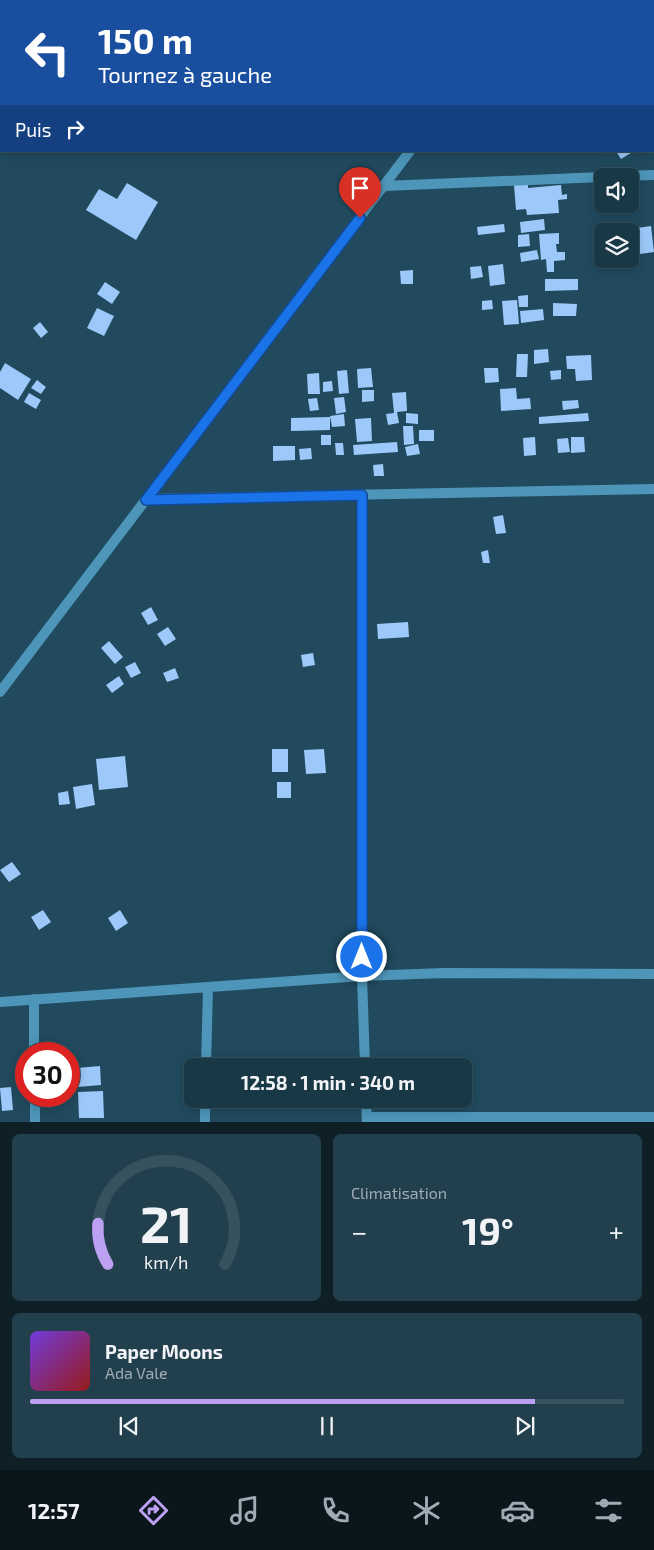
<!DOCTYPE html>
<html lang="fr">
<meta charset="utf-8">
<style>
:root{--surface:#193846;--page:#223f4d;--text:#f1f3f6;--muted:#9facb3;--line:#37525f;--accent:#bca0f2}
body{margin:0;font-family:"Exo 2",sans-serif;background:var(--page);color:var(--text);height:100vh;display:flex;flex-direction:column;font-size:19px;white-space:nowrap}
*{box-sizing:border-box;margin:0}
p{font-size:16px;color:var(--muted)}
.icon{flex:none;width:28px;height:28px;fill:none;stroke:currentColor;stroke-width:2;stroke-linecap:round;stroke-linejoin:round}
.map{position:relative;height:1122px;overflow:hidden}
.drawer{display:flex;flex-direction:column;gap:12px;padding:12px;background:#0e1f26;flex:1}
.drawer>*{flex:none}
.top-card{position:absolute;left:0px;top:0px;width:655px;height:152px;box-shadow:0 2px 12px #0003,0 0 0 1px var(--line);background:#1a4fa0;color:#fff;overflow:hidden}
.controls{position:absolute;left:594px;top:168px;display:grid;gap:10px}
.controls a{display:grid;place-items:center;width:45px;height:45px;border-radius:8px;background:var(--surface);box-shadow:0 2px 12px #0003,0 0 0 1px var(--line);font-size:25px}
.speed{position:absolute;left:15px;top:1042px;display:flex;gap:10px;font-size:25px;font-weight:700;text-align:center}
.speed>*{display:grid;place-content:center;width:65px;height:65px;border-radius:50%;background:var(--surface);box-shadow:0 2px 12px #0003,0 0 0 1px var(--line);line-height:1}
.speed .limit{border:8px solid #d22;background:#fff;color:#111}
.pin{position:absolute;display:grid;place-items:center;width:42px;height:42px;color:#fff;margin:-51px -21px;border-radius:50% 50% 50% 0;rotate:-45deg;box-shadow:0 0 5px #0007}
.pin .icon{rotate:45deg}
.me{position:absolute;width:55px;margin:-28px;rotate:0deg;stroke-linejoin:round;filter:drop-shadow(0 0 4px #0008)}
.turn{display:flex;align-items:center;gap:18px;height:105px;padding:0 15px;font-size:22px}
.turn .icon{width:65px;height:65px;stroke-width:2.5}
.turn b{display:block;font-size:35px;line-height:42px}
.then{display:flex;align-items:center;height:48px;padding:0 15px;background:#0003;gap:10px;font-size:19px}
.big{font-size:38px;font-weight:700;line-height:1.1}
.drawer .card{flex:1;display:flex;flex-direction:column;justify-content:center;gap:8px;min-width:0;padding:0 18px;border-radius:8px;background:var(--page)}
.drawer .dial{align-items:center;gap:0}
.dial svg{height:130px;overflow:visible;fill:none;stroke:var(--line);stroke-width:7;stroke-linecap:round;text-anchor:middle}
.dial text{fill:var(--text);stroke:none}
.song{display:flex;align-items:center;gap:15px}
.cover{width:60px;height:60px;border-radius:8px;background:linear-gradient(135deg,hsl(260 70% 55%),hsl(0 70% 35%))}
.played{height:5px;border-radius:2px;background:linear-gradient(90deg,var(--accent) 85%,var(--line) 85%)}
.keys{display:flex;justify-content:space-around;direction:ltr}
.heat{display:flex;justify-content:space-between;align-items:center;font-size:28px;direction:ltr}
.drawer .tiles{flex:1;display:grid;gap:12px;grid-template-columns:1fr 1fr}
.card:last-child{grid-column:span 2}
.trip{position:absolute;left:184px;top:1058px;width:288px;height:50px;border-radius:8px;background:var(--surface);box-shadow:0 2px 12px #0003,0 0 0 1px var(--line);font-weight:700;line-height:50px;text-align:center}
.tab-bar{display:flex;height:80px;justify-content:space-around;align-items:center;background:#0a161c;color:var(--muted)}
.tab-bar .icon{width:35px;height:35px}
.tab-bar .selected{color:var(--accent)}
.tab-bar b{font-size:22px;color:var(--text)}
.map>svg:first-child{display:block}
.building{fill:#9dc9fa}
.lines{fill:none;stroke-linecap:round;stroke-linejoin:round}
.street{stroke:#4d96b9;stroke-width:10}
.route-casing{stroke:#114b97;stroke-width:12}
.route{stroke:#1a73e8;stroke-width:9}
</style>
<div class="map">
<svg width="654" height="1123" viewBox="0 0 654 1123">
<rect width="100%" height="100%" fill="#214a5e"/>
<path class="building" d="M616,151h18l-13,8z
M127,183l31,19 -22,38 -50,-30 13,-21 18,10z
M528,184v4l33,-3 1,10 5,-1v5l-9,1 1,13 -32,2 -1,-6 -10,1 -2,-25z
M544,219l1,11 -24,3 -1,-11z
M504,224l1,8 -27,3 -1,-8z
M651,226l3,26 -14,2 -3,-26z
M559,233v11h-3l1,8h8v8l-11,1v11h-7l-1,-13 -5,1 -2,-26z
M529,234l1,12 -12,1v-12z
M537,250l2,9 -18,3 -1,-9z
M503,264l2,20 -15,2 -2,-20z
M481,266l2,11 -12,2 -1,-12z
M413,270v14h-12l-1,-13z
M545,279h33v11l-33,1z
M105,282l15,10 -8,12 -15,-10z
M528,295v12h-9l-1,-11z
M492,300l1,9 -11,1v-9z
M517,300l2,24 -15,1 -2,-24z
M553,303l24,1 -1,12h-23z
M97,308l17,8 -10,20 -17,-8z
M543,309l1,11 -23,3 -1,-12z
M40,322l8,10 -7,6 -8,-10z
M548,349l1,13 -15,2v-14z
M517,354h11l-1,23h-11z
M591,355l1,25 -16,1 -1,-12h-8l-1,-13z
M5,363l26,16 -13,21 -18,-12v-16z
M371,368l2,19 -15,1 -1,-19z
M484,368h14l1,14 -14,1z
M347,370l2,23 -10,1 -2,-23z
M561,370v9l-10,1 -1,-9z
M319,373l1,21h-12l-1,-20z
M37,380l9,7 -5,7 -10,-6z
M332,381l1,10 -10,1v-10z
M516,388l1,11 13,-1 1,11 -30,2 -1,-22z
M362,390h12v11l-12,1z
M406,392l1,19 -10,1 2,11 -11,2 -2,-11 8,-1 -2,-20z
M29,393l12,7 -5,9 -12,-7z
M344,397l2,15 -10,2 -2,-16z
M317,398l2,12 -9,1 -2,-12z
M578,400l1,8 -16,2 -1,-9z
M406,413l12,1v10l-12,-1z
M588,413l1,8 -50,3v-7z
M344,414l1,12 -13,1 -2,-11z
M330,417v13l-39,1v-13z
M371,418l1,23 -15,1 -2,-23z
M403,426h10l1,18 -10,1z
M419,430h15v11h-15z
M321,435h10v10h-10z
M535,437l1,18 -12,1 -1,-18z
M571,437h13l1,15 -14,1z
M568,438l2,14 -12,1 -1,-14z
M397,442l1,10 -44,3 -1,-10z
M335,443h8l1,12h-8z
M418,444l2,10 -13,2 -2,-9z
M273,446h22v14l-22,1z
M311,448l1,11 -12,1 -1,-11z
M383,464l1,12h-10l-1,-11z
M503,515l3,18 -10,1 -3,-17z
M488,550l2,13h-7l-2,-11z
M151,607l7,13 -10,5 -7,-12z
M408,622l1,15 -31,2 -1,-15z
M168,627l8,12 -11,7 -8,-12z
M109,641l14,16 -8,7 -14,-16z
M313,653l2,12 -12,2 -2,-12z
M135,662l6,11 -10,5 -6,-11z
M175,668l4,10 -12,4 -4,-9z
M119,676l5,8 -12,9 -6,-8z
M272,749h16v23h-16z
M324,749l2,24 -20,1 -2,-24z
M125,756l3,31 -29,3 -3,-31z
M277,782h14v16h-14z
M92,784l3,21 -19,4 -3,-22z
M68,791l2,13 -11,1 -1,-12z
M12,862l9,12 -12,8 -9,-12z
M43,910l8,12 -12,8 -8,-13z
M120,910l8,13 -12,8 -8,-13z
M100,1066l1,19 -23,2 -1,-19z
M11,1087l2,23 -11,1 -2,-23z
M103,1091l1,27h-25l-1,-26z"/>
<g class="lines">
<path class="street" d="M524,1l1,-1
M624,176l30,-1
M384,186l218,-9
M146,499l508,-10
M0,692l410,-541
M34,999v55
M0,1002l362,-26v-481
M206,1066l2,-79
M365,1066l-3,-90 82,-3 210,1
M35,1096v27
M366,1099l1,24
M367,1117h287
M205,1123v-24"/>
</g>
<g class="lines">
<defs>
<path id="route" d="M360,218l-214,282 216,-5v462"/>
</defs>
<use href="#route" class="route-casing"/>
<use href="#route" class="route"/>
</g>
</svg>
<div class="controls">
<a><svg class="icon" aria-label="sound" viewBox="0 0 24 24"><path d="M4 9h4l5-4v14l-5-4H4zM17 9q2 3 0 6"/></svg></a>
<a><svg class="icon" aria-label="layers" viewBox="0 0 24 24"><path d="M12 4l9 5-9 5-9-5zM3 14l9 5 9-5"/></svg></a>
</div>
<div class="speed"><div class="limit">30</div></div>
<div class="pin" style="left:360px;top:218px;background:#d93025"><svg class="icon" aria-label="arrive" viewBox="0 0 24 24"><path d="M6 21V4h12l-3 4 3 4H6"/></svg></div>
<svg class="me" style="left:362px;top:957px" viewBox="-20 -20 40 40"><circle r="17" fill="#1a73e8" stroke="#fff" stroke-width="3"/><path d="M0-11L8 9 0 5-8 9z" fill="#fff"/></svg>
<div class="trip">12:58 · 1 min · 340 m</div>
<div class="top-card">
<div class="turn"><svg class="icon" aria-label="left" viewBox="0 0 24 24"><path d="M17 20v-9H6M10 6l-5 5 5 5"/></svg><div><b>150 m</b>Tournez à gauche</div></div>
<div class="then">Puis<svg class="icon" aria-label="right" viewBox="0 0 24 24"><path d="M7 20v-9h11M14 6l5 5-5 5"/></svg></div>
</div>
</div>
<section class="drawer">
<div class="tiles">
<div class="card dial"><svg viewBox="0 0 100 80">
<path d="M14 69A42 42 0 1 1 86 69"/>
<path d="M14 69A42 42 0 0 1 8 44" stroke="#bca0f2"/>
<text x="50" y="56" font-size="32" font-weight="700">21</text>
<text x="50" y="72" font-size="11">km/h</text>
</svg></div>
<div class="card"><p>Climatisation</p>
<div class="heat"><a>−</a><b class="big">19°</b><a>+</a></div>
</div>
<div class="card">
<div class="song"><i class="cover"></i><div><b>Paper Moons</b><p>Ada Vale</p></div></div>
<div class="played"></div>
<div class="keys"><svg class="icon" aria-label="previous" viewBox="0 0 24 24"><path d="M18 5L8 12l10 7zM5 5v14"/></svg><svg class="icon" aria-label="pause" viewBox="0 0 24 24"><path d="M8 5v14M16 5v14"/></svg><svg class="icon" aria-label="next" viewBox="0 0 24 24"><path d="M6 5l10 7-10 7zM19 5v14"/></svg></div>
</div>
</div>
</section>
<nav class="tab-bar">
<b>12:57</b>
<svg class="icon selected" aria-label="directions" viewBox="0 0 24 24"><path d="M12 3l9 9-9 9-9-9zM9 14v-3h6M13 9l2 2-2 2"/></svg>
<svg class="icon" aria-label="music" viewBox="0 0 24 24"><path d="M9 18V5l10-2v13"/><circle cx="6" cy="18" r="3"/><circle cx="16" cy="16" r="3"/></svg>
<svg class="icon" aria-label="phone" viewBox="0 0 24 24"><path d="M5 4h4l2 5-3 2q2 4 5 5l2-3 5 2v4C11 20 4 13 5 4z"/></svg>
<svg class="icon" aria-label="climate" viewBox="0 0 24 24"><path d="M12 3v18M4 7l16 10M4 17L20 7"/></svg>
<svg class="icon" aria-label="car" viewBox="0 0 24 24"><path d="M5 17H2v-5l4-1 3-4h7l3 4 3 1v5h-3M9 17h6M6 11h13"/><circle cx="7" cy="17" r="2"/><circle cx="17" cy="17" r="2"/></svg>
<svg class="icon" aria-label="filters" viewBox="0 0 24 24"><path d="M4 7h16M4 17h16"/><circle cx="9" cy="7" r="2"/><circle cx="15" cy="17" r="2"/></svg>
</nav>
